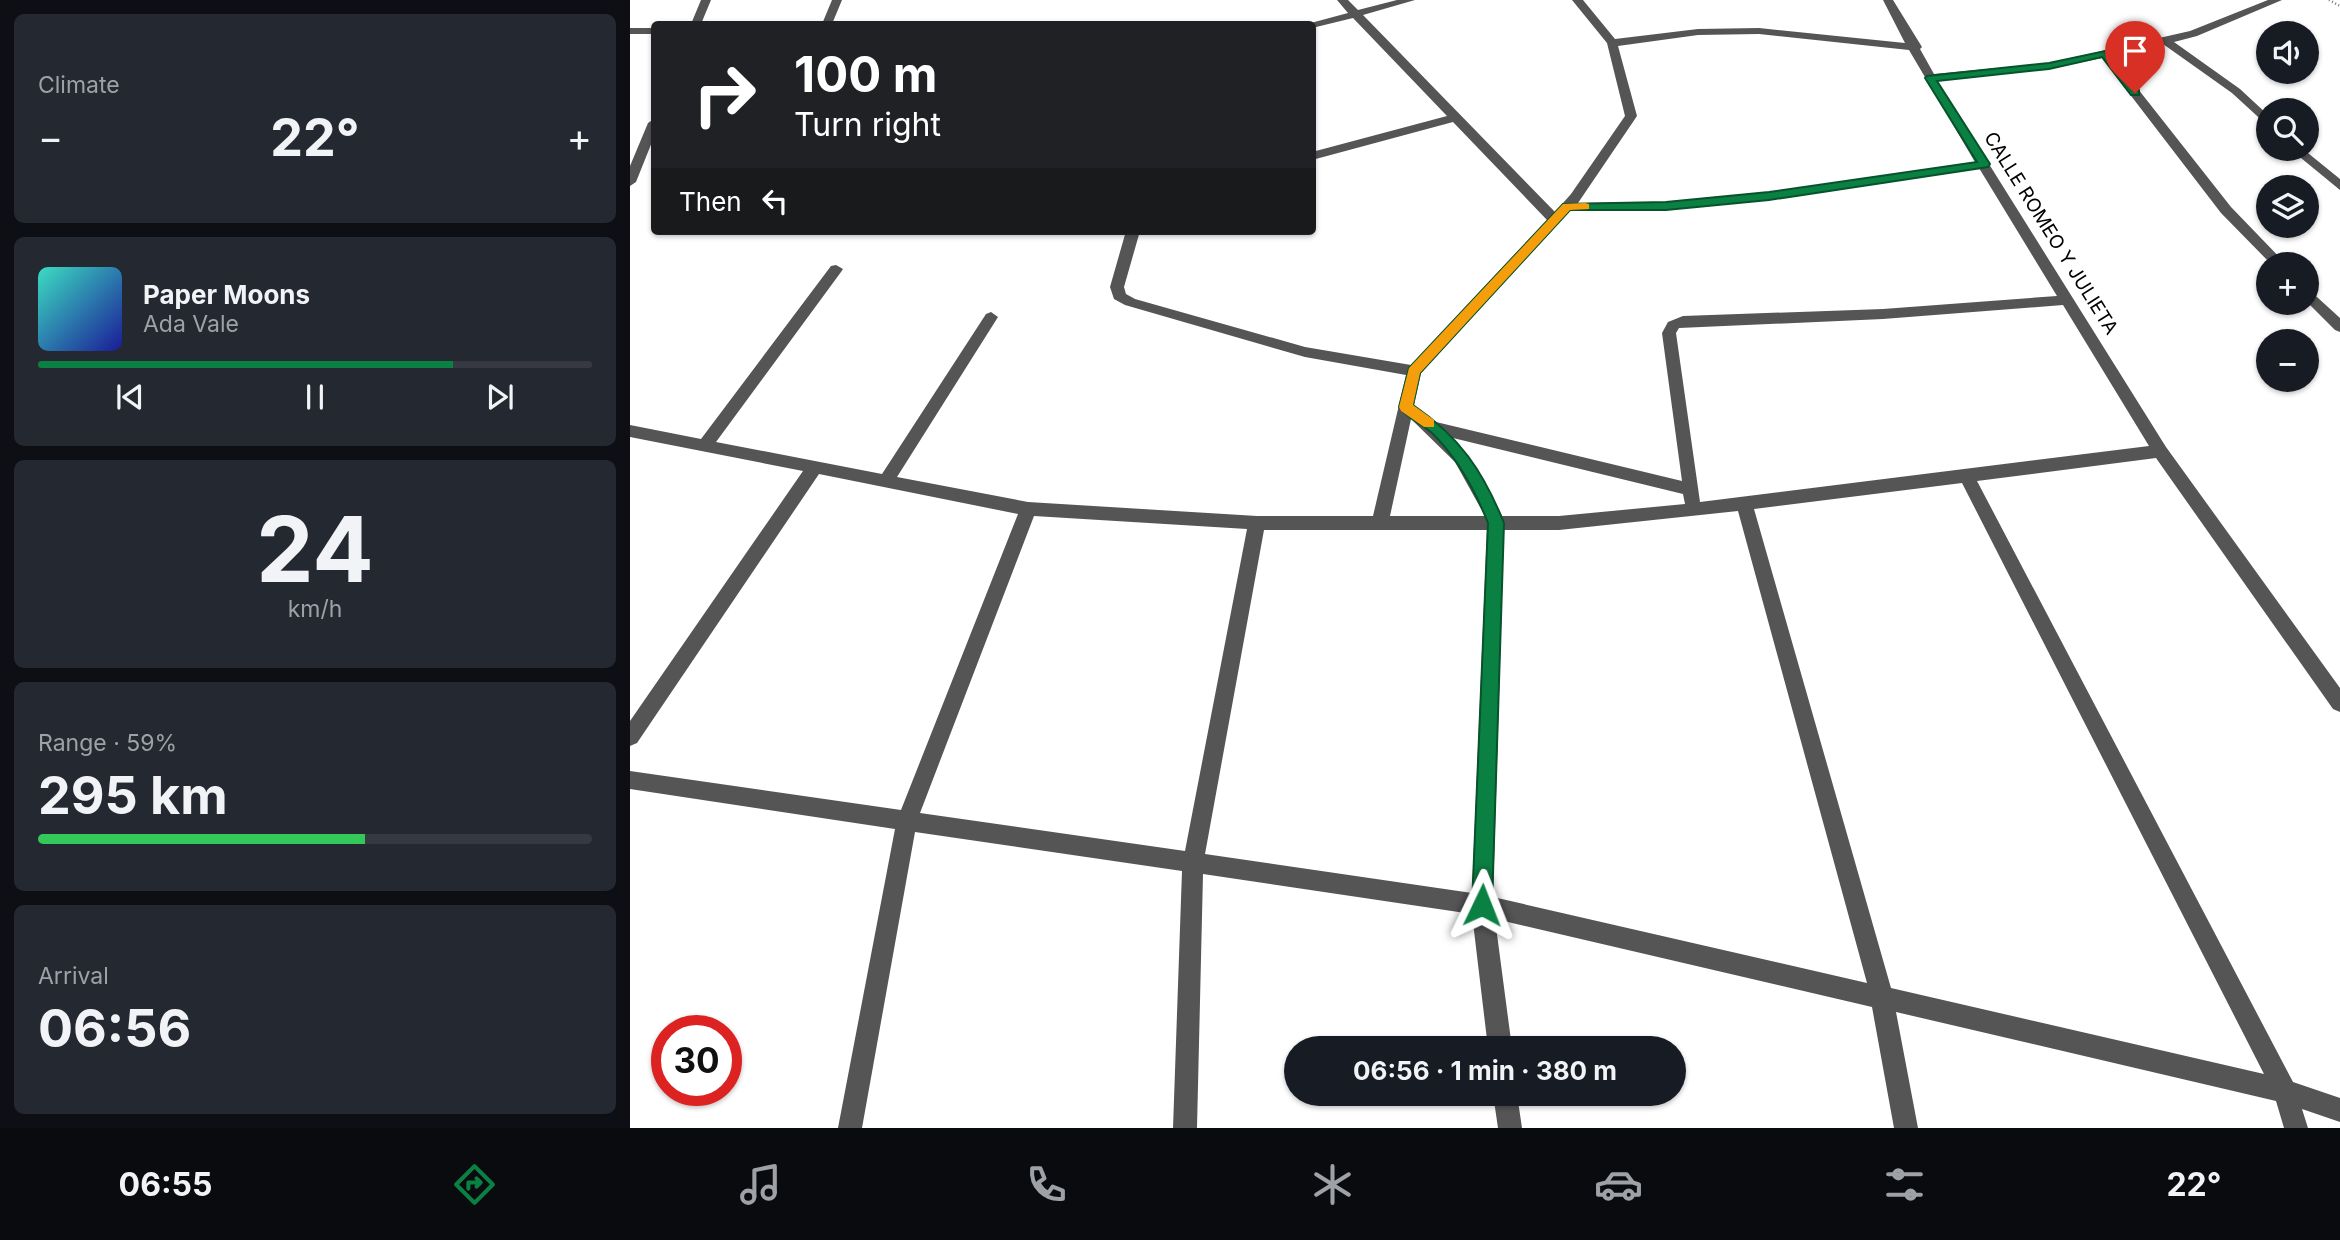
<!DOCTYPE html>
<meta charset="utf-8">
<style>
:root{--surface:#171b24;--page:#242831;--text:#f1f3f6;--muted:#9ea1a6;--line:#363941;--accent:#0b8043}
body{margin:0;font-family:Inter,sans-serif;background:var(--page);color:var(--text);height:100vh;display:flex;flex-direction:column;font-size:26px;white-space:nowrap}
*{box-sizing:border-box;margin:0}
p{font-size:23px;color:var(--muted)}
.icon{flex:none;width:38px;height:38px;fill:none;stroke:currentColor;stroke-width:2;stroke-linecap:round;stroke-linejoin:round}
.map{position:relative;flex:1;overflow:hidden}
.sheet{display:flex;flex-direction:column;gap:14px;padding:14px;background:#0d0f14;width:630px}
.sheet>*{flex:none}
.hud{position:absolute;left:21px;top:21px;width:665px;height:214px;border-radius:7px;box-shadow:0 2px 5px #0004;background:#202124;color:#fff;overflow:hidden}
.buttons{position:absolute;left:1626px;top:21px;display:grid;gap:14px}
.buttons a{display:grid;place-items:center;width:63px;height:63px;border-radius:50%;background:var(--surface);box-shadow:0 2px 5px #0004;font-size:35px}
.speed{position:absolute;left:21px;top:1015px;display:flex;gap:14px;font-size:35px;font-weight:700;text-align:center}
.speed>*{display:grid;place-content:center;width:91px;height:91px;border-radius:50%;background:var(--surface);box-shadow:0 2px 5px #0004;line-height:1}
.speed .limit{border:10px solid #d22;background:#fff;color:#111}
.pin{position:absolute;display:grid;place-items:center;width:60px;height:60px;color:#fff;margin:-72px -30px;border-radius:50% 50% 50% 0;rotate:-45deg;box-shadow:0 0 7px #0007}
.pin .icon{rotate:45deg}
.me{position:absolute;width:77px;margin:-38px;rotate:2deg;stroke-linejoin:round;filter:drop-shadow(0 0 5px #0008)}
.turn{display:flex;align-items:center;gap:24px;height:147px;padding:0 28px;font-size:32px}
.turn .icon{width:91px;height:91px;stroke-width:2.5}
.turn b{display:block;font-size:49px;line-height:60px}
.then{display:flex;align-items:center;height:66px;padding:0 28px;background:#0003;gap:14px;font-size:26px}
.big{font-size:52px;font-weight:700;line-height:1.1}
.sheet .widget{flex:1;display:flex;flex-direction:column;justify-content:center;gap:10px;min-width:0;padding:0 24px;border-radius:10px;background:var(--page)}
.sheet .dial{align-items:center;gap:0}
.dial b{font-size:91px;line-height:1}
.song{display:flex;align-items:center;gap:21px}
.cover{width:84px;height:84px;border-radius:10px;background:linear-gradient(135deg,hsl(170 70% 55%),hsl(240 70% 35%))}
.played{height:7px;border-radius:4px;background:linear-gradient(90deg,var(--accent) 75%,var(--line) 75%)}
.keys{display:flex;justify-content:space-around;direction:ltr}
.heat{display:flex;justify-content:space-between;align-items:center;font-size:38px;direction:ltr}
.charge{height:10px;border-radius:5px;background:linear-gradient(90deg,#34c759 59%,var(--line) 0)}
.trip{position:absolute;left:654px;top:1036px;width:402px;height:70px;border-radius:35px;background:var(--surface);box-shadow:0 2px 5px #0004;font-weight:700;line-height:70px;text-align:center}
.tab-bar{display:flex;height:112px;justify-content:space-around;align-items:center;background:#090b0e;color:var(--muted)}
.tab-bar .icon{width:49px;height:49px}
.tab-bar .on{color:var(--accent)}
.tab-bar b{font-size:32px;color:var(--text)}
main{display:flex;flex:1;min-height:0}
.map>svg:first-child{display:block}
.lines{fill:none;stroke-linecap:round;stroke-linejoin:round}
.path{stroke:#777;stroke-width:2.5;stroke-dasharray:1 2.5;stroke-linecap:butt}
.minor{fill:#555;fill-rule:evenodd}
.route{fill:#0b8043;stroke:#07532c;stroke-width:2}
.slow{fill:#f59e0b}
.labels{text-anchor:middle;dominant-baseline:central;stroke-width:7;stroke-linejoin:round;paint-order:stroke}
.street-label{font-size:19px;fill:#000;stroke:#fff}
</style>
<main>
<section class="sheet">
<div class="widget"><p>Climate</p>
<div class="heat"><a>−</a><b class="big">22°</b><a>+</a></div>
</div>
<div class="widget">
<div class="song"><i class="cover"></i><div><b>Paper Moons</b><p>Ada Vale</p></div></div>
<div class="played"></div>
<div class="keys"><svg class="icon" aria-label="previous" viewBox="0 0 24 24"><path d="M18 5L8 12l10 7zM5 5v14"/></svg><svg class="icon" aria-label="pause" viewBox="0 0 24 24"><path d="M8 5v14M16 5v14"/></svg><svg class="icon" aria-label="next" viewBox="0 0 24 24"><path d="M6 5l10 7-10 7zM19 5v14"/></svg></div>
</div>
<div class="widget dial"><b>24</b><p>km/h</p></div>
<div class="widget"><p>Range · 59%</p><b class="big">295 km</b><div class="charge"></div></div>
<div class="widget"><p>Arrival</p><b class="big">06:56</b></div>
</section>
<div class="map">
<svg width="1710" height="1128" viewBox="0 0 1710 1128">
<rect width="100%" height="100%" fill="#fff"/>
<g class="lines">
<path class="path" d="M1699,0l11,6"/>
<path class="minor" d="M71,0h10l-10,24h-10z
M202,0h10l-10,24h-10z
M707,0h11l10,10 39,-10h18l-52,15 192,197 16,-18 54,-78 -18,-73 -35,-43h11l32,39 83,-10 61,-1 146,15 -22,-43h10l29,47 -2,2 14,25 115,-11 141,-32 78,-31h14l-85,36 -23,6 66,47 28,26v11l-36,-33 -69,-49 -51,12 119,151 55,57h-15l-50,-51 -119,-155 -53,11 -112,12 229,366 174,241v24l-7,-3 -177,-251 -179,23 316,601 47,16v24l-38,-13 6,19h-24l-8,-27 -380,-89 22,116h-24l-22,-121 -377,-88 17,129h-24l-16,-134 -269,-40 -6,254h-24l9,-257 -267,-39 -53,296h-24l57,-299 -265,-40v-18l271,39 117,-296 -199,-40 -182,269 -7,3v-25l173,-250 -173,-34v-12l71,14 130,-173 5,-1 7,4 -2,3 -125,170 166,32 104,-160 5,-2 7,5 -101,160 131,25 229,14h116l33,-141 -101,-18 -180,-52 -11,-6 -4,-12 16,-56h14l-16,56 2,7 9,5 170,48 106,18 136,-145 -94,-98 -141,38v-8l135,-36 -94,-98 -41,10v-4h-5l41,-11zM1129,34l150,16 66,112 -206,30 -103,10 -88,1 59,-87 -19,-70 80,-11zM1349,168l78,128 -174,13 -200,7 -15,6 -6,11 20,148 -246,-59 -22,-17 7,-32 149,-162 96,-1 103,-10zM1433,305l86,141 -449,56 -24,-169 3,-5 204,-9zM781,419l44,43 30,54h-95zM823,438l230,56 2,10 -126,12h-57l-26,-48zM1332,483l302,591 -373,-86 -137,-479zM1108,511l129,472 -374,-86 11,-367h55zM404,516l213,13 -62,322 -265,-38zM634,530h223l-15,363 -267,-39z
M0,28h24v6h-24z
M24,119v18l-18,45 -6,4v-20l18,-43z
M1660,149h13l37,30v11z
M1676,287l34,31v14l-5,-2 -29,-29z
M863,1094h24l5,34h-24z"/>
</g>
<path class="route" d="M1475,51l34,39v5h-8l-29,-38 -53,12 -112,12 53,83 -2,3 -219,33 -103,10h-96l-150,163 -7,32c47,32 70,66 91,118l-12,382 -3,7 -7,3 -7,-3 -3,-7 16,-382c-13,-33 -29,-63 -55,-89 -10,-10 -26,-15 -34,-27l10,-39 154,-164 103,-2 103,-10 208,-30 -52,-84 2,-2 122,-13z"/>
<path class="slow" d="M955,203l4,1v5l-19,1 -150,163 -7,32 21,15v7h-10l-23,-16 -2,-4 10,-39 154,-164z"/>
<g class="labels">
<g class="street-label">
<text transform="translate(1421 233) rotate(58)">CALLE ROMEO Y JULIETA</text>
</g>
</g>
</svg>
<div class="buttons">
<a><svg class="icon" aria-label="sound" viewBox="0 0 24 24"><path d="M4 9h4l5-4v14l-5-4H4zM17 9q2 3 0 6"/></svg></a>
<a><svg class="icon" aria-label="search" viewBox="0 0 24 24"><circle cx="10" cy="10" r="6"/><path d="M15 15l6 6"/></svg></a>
<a><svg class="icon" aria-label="layers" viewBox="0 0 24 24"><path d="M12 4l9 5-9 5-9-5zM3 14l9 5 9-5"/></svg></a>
<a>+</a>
<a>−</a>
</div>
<div class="speed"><div class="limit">30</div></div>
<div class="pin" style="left:1505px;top:93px;background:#d93025"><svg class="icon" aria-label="arrive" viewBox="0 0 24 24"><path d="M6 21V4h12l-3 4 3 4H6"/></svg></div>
<svg class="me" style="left:852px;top:905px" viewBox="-20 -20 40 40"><path d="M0-17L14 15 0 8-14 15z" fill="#0b8043" stroke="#fff" stroke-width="4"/></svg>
<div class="trip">06:56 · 1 min · 380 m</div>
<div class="hud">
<div class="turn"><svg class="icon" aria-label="right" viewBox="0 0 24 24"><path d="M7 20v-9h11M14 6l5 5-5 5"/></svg><div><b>100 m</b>Turn right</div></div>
<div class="then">Then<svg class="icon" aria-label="left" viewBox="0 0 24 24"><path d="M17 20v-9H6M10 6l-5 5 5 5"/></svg></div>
</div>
</div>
</main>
<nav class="tab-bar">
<b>06:55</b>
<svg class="icon on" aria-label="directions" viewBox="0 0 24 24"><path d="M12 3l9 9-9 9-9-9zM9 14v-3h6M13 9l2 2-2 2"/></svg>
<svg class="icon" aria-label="music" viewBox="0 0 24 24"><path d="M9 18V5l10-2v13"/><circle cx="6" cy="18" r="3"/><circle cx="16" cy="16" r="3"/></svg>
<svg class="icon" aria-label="phone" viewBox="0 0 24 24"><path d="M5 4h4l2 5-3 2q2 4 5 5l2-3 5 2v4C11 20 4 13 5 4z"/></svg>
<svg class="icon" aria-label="climate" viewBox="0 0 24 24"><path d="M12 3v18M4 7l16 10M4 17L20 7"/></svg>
<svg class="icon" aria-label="car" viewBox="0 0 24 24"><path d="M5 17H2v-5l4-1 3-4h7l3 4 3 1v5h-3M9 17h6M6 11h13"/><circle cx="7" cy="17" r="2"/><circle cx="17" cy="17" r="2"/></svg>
<svg class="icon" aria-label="filters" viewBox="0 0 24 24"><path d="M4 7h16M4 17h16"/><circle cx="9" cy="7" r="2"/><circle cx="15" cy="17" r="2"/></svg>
<b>22°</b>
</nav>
